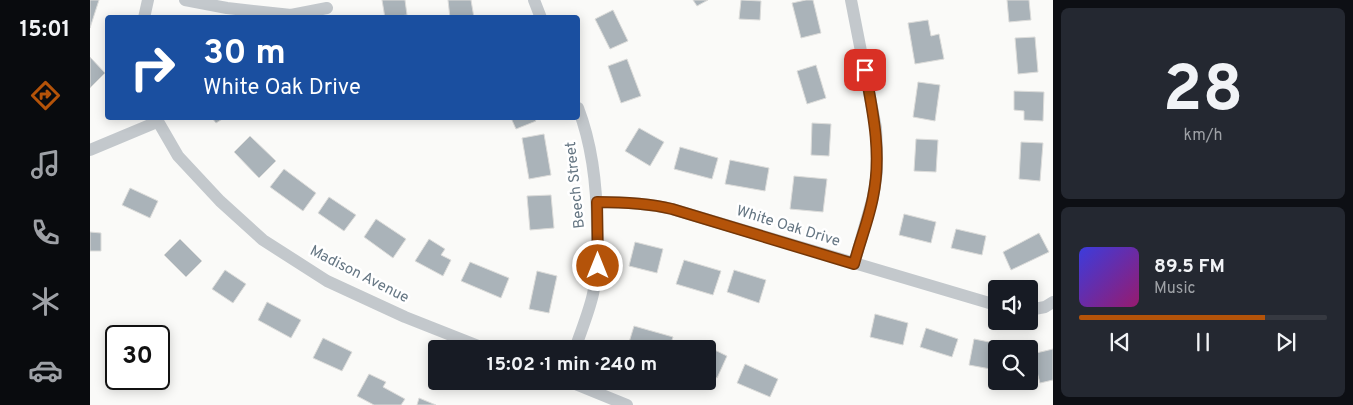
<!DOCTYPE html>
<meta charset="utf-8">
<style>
:root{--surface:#171b24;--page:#242831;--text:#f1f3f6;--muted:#9ea1a6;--line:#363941;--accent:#b45309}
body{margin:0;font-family:Overpass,sans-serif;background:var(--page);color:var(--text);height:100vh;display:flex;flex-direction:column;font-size:19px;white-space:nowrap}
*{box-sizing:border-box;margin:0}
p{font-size:16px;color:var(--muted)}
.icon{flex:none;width:28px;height:28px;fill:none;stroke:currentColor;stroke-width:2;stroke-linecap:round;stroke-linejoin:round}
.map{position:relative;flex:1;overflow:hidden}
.details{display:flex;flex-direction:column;gap:8px;padding:8px;background:#0d0f14;width:300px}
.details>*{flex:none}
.guide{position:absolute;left:15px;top:15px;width:475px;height:105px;border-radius:5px;box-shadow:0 2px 12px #0003;background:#1a4fa0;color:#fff;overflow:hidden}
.fabs{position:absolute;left:898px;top:280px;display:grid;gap:10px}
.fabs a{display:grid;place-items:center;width:50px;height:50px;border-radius:5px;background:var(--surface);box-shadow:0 2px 12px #0003;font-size:25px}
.speed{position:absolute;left:15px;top:325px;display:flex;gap:10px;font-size:25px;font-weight:700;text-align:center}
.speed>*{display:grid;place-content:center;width:65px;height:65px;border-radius:50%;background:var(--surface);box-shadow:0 2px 12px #0003;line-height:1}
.speed .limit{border:2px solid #111;border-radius:8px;background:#fff;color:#111}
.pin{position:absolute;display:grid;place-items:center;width:42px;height:42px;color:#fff;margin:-21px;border-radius:10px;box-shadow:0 2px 8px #0006}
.me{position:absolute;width:55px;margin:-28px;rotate:0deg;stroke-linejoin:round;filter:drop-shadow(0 0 4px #0008)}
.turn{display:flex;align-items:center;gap:18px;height:105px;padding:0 15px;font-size:22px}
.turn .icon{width:65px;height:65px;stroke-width:2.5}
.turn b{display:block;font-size:35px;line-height:42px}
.details .widget{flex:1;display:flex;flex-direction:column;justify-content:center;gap:8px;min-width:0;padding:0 18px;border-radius:8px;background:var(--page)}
.details .dial{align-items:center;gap:0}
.dial b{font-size:65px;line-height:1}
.song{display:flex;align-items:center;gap:15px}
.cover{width:60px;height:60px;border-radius:8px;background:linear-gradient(135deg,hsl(240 70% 55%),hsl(320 70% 35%))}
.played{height:5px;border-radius:2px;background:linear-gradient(90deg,var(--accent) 75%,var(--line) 75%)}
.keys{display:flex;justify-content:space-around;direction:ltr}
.trip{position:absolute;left:338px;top:340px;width:288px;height:50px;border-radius:5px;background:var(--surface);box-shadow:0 2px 12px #0003;font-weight:700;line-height:50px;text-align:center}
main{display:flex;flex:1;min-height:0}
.menu{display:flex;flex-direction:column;width:90px;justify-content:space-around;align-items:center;background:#090b0e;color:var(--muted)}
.menu .icon{width:35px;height:35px}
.menu .selected{color:var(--accent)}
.menu b{font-size:22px;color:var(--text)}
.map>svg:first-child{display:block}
.building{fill:#aab3b9;stroke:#dcdcda}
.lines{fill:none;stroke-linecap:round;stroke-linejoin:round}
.street{stroke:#c3c8cc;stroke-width:12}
.route-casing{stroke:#753606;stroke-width:12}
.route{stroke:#b45309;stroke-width:9}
.labels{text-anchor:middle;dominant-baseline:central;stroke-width:5;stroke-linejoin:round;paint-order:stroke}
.street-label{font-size:15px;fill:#657683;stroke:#fff}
</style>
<main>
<nav class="menu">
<b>15:01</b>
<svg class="icon selected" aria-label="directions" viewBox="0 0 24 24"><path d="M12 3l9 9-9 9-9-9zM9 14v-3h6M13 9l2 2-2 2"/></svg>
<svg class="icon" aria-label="music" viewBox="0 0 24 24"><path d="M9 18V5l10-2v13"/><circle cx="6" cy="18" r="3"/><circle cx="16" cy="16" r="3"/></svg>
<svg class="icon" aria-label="phone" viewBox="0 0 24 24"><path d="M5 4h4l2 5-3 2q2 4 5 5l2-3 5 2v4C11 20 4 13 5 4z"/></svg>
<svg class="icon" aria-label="climate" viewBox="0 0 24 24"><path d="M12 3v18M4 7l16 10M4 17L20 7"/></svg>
<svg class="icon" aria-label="car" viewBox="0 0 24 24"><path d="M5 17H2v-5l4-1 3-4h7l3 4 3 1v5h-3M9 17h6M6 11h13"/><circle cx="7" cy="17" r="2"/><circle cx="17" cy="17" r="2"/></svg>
</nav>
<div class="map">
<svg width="963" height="405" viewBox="0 0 963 405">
<rect width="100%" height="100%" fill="#fafaf8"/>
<path class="building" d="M0,0h9l-9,28z
M292,0h23l2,15 -22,3z
M358,0h23l3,18h-24z
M603,0h15l-11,6z
M651,0l20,1 -1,19 -21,-1z
M716,0h7l8,33 -20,5 -9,-35z
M917,0h22l2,20 -22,2z
M523,10l15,31 -18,8 -15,-30z
M838,20l3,16 8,-2 5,25 -29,5 -7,-41z
M945,37l3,35 -20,2 -3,-36z
M0,57l15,16 -15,15z
M537,59l14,37 -20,7 -13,-37z
M726,65l10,33 -19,6 -10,-33z
M828,82l22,3 -5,36 -22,-4z
M924,91l30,1 -1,29 -19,-1v-9l-10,-1z
M122,118h12l-8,5z
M421,118h23l2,3 -20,8z
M722,123l19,1 -2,32 -18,-1z
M549,128l25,14 -14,24 -25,-15z
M454,134l7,41 -22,4 -7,-41z
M160,136l26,25 -17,17 -25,-26z
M826,139l22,1 -2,32 -22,-1z
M931,142l22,1 -3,38 -21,-2z
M590,147l38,11 -6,21 -38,-10z
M640,160l39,8 -4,23 -40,-7z
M194,169l32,24 -13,18 -33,-24z
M704,176l33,3 -4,33 -33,-3z
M40,188l28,13 -8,17 -28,-13z
M461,195l3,33 -24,2 -3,-34z
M239,197l27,18 -12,16 -26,-18z
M814,214l32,8 -5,21 -32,-8z
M286,219l30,20 -13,19 -29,-21z
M866,229l30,7 -4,19 -31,-7z
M0,232l11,1v18h-11z
M949,233l10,19 -38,18 -8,-18z
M90,239l22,22 -16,16 -22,-22z
M339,239l16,10 -4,6 10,5 -8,16 -28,-15z
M545,242l28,7 -6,24 -28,-7z
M594,260l37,11 -8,24 -37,-11z
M380,262l39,16 -8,20 -40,-17z
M135,270l21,14 -13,19 -21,-14z
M644,270l32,10 -7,23 -32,-11z
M447,271l20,5 -8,37 -20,-4z
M177,302l34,18 -10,18 -33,-18z
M785,314l33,9 -5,22 -33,-8z
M544,326l39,11 -4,12h-42z
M836,328l32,11 -6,18 -32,-10z
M233,338l29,14 -10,19 -29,-13z
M884,339l36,7 -1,3h-13v21l-27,-5z
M606,341l31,15 -10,22 -11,-5v-24h-13z
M963,349v31l-13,3 -8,-29z
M655,364l33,15 -8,18 -33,-14z
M279,374l17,8 -3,5 22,12 -4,6h-27l-17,-9z
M329,398l17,7h-19z"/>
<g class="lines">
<path class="street" d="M95,0l42,8 64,7 36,-7
M444,0l7,18
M761,0l25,128 1,22v22l-4,25 -19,67
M54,18l4,-18
M66,118l22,38 42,45 43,39 64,41 78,36 81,32
M0,150l67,-28
M507,202c26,0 50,1 75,7l324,96
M939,310l16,-3 8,-5
M485,349c6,-18 14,-37 18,-55 5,-22 5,-43 4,-66 0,-41 -4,-81 -19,-120
M478,381l59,24"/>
</g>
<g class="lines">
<defs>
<path id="route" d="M508,266l-1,-64c26,0 50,1 75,7l182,55c6,-23 15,-45 19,-67 9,-43 0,-85 -8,-127"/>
</defs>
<use href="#route" class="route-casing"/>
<use href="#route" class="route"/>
</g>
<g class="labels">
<g class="street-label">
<text transform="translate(486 185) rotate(-96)">Beech Street</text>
<text transform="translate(698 227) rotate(17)">White Oak Drive</text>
<text transform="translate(269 275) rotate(27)">Madison Avenue</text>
</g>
</g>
</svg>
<div class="fabs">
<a><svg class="icon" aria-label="sound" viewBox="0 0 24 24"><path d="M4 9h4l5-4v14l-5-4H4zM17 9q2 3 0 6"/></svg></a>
<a><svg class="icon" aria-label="search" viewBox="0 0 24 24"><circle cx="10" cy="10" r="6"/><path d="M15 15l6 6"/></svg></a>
</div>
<div class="speed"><div class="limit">30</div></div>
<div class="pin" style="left:775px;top:70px;background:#d93025"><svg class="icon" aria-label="arrive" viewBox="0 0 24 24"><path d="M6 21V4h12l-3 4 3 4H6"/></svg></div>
<svg class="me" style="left:508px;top:266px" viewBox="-20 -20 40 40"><circle r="17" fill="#b45309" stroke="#fff" stroke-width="3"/><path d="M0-11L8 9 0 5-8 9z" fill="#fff"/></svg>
<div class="trip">15:02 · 1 min · 240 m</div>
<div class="guide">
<div class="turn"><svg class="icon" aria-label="right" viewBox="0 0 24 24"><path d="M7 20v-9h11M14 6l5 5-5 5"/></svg><div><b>30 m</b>White Oak Drive</div></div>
</div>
</div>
<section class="details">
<div class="widget dial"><b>28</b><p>km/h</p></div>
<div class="widget">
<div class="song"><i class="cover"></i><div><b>89.5 FM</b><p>Music</p></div></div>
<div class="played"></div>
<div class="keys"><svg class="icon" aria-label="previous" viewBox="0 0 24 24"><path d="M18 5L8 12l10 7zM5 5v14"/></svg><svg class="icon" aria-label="pause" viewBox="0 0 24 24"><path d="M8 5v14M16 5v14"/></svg><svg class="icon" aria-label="next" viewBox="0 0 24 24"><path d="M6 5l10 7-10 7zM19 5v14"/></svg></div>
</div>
</section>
</main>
